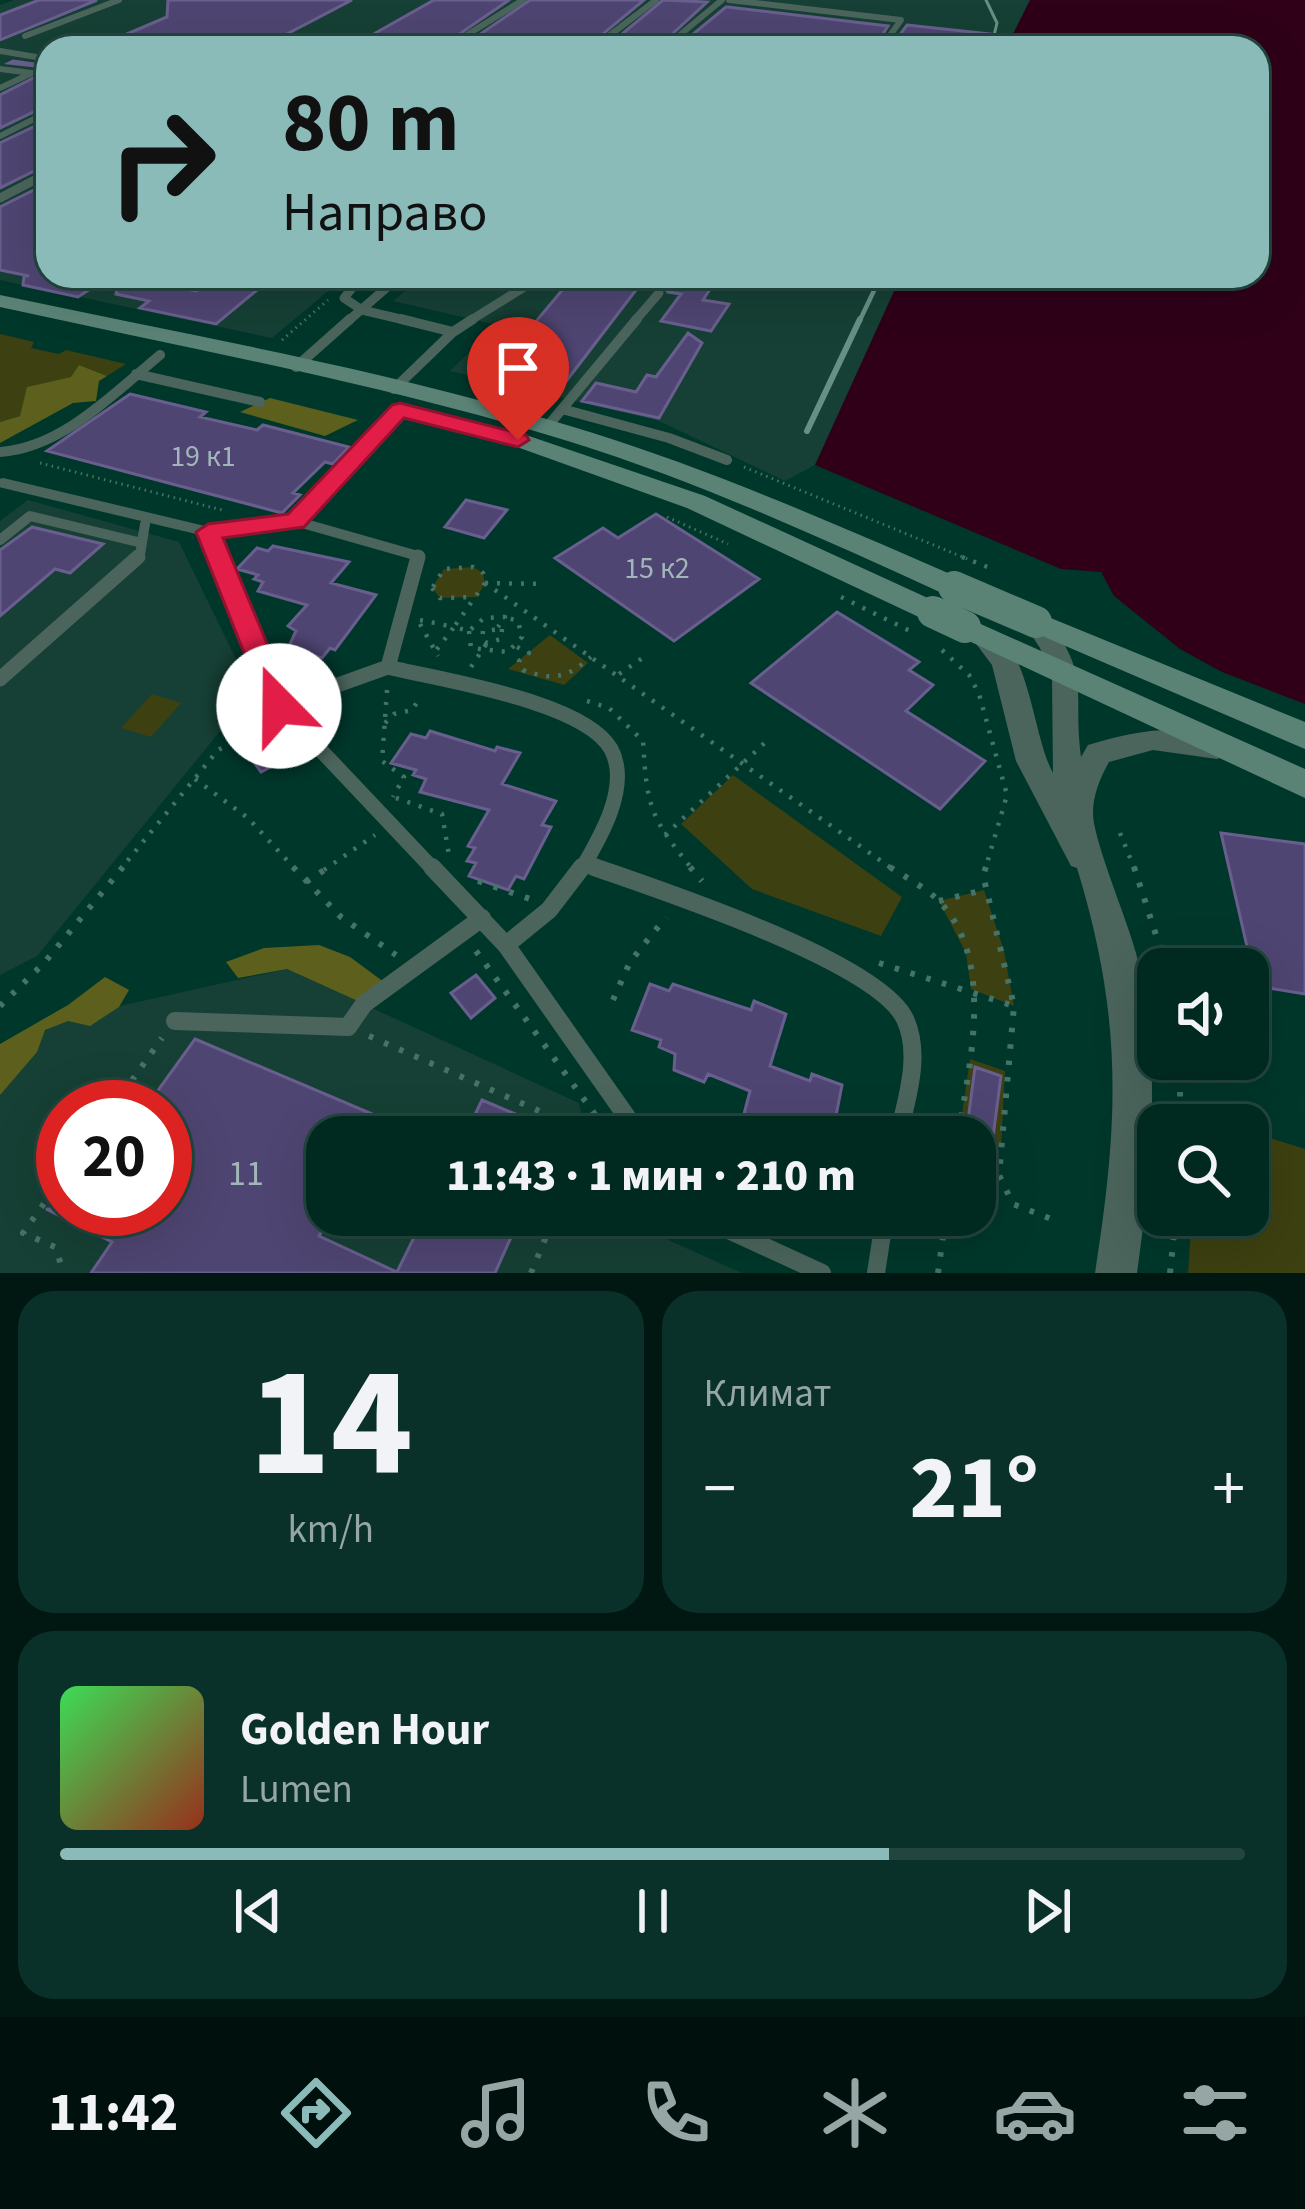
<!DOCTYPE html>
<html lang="ru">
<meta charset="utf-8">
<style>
:root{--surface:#002920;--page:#0a3129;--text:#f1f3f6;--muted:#95a6a5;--line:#22453e;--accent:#8bbbb9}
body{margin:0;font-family:"Source Sans 3",sans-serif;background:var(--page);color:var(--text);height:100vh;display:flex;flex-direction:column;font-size:45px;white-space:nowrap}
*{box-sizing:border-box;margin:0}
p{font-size:39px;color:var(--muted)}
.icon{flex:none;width:66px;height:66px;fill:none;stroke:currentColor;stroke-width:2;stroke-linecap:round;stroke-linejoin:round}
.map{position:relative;height:1273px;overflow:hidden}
.drawer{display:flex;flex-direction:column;gap:18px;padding:18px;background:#001712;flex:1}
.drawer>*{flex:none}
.top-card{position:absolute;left:36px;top:36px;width:1233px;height:252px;border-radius:36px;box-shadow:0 12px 48px #0002,0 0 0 3px var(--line);background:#8bbbb9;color:#111;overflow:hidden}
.controls{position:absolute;left:1137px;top:948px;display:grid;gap:24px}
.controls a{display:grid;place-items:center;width:132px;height:132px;border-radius:24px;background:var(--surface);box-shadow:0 12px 48px #0002,0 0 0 3px var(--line);font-size:60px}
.speed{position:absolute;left:36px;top:1080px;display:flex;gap:24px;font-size:60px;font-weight:700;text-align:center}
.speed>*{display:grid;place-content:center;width:156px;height:156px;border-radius:50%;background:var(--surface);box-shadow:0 12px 48px #0002,0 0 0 3px var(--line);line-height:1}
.speed .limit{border:18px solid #d22;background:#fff;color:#111}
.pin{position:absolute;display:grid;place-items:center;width:102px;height:102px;color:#fff;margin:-123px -51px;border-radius:50% 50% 50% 0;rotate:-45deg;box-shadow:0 0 12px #0007}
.pin .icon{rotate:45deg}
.me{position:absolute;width:132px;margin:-66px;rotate:338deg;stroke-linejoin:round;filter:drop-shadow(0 0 9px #0008)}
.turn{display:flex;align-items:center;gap:42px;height:252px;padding:0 48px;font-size:54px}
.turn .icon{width:156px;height:156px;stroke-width:2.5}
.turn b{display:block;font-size:84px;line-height:102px}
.big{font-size:90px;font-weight:800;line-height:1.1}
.drawer .card{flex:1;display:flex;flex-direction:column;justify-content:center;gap:18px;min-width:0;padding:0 42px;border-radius:36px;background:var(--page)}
.drawer .dial{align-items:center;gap:0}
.dial b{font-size:156px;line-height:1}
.song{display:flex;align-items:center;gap:36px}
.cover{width:144px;height:144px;border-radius:18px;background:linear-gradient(135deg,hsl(130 70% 55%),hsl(10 70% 35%))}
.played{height:12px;border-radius:6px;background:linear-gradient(90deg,var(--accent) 70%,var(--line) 70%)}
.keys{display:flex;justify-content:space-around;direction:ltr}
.heat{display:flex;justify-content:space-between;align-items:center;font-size:66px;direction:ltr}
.drawer .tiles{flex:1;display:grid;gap:18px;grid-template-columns:1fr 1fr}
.card:last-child{grid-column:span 2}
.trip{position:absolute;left:306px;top:1116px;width:690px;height:120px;border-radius:36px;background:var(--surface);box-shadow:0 12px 48px #0002,0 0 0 3px var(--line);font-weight:800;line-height:120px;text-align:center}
.dock{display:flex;height:192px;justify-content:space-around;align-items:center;background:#00100d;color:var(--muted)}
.dock .icon{width:84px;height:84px}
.dock .selected{color:var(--accent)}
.dock b{font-size:54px;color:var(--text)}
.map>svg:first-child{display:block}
.built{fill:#164035;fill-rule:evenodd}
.green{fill:#3d4010}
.forest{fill:#5c601c}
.water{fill:#2f0018}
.pier{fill:#00372b}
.building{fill:#4f4572;stroke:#695f8e;stroke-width:3}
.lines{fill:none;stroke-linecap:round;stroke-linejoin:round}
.path-far2{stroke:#457368;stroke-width:3;stroke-dasharray:1.5 4.5;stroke-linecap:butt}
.path-far1{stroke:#457368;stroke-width:4.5;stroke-dasharray:3 9;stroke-linecap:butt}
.path{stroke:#457368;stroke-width:6;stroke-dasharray:4.5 12;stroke-linecap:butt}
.service-far4{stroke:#4b655c;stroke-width:6}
.service-far3{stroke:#4b655c;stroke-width:9}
.service-far2{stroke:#4b655c;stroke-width:10}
.service-far1{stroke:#4b655c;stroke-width:15}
.service{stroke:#4b655c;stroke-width:18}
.minor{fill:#4b655c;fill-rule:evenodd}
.secondary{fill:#5a8376;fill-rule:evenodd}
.rail-far2{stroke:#669085;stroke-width:3}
.rail-far1{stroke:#669085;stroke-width:4.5}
.rail{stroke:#669085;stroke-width:6}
.secondary-bridge{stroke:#5a8376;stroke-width:32}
.route{fill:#e11d48;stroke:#92132f;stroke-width:3}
.labels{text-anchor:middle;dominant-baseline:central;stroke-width:12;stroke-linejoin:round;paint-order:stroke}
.number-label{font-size:30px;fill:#a1b6b9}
.near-number-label{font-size:36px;fill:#a1b6b9}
</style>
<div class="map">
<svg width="1305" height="1273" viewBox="0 0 1305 1273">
<rect width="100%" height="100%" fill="#00372b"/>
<path class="built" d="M14,0h1016l-24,48h-958v228h298l-74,62 -272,-58v-275z
M361,276h540l-86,189 -30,16 -126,-60 -209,-50 47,-46 -104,-24 16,-13z
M28,500l151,42 73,150 -215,264 -37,19v-454z
M287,969l292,134 8,34h-260v78h285l130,58h-742v-200l57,-53zM63,1107h102v102h-102z"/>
<path class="green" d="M0,334l34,8 -3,6 28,6 7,-4 60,14 -19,12 -28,-11 -7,12 -44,10 -8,29 -20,6z
M473,567l10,6 2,10 -8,14 -37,1 -8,-10 12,-19z
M550,635l38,28 -24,22 -56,-16z
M152,694l29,9 -30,34 -30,-9z
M733,775l169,122 -21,39 -129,-47 -71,-65z
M984,890l20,61 10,55 -43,-17 -5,-36 -27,-52z
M970,1059l35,12 -4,77 -42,-14z
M1248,1131l57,18v124h-117l4,-58h56z"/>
<path class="forest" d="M79,365l28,11 -8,5 -3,20 -23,2 -73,40v-21l20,-6 7,-29 44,-10z
M270,398l88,22 -33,16 -85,-24z
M319,945l31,12 38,28 -26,18 -75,-34 -49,9 -12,-16 38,-14z
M105,977l24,13 -10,17 -29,19 -22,-5 -23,9 -8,22 -37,43v-51l68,-39z"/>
<path class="water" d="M1030,0h275v766l-45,-73 -80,-44 -66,-53 -13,-24 -40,-3 -246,-104 86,-189h356v-228h-251z"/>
<path class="pier" d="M1183,657l122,47v68l-49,-75z"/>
<path class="building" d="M39,0h58l-97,40v-25z
M168,0h184l-92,48h-166l73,-31z
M434,0h75l-70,48h-90z
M530,0h114l-58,48h-126z
M663,0l44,2 -50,46h-52z
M726,7h2l160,19 -14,22h-198z
M907,25l84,9v14h-101z
M13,61l35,5v39l-48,23v-33l39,-20 -4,-9 -26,-3z
M48,120v44l-48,24v-45z
M48,183v93h62l-32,21 -55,-12 1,-9h5l-29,-6v-63z
M120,276l76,15 28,-15h50l-58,48 -76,-16 9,-7 -33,-7z
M574,276l142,4 -13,20 26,4 -18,27 -50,-10 20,-27 -13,-2 -6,-7 -23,1 -78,102 -70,-13z
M688,333l14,10 -43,75 -77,-17 14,-18 40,9 11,-17 9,2z
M130,394l76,18 -6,5 57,13 6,-5 86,22 -16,17 -8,-2 -32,31 7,2 -18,18 -235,-62z
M466,500l41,10 -23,28 -39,-11z
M656,514l103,65 -85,62 -119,-83 48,-30 15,10z
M32,527l71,17 -33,29 -15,-4 -55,47v-66z
M273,546l76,16 -18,21 45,12 -41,55 -5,-2 -8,10 -34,-10 8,-17 -8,-5 19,-21 -49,-14 5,-9 -9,-3 4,-4 -21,-6 20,-21 11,3z
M837,612l82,50 -10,8 24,15 -27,26 79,50 -45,48 -189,-126z
M430,731l65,20 2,-4 23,6 -18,31 54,17 -14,24 9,2 -27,52 -8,-3 -8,14 -39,-14 7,-13 -9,-2 8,-13 -7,-2 21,-36 -69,-18 6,-13 -13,-4 3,-5 -25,-7 20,-29 15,4z
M272,740l15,18 -26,14 -13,-18z
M1221,833l84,11v150l-49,-8z
M476,975l19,23 -24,20 -20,-25z
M650,984l19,7 4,-7 78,26 3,-9 32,13 -16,52 40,15 2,-7 30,11 -7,36 36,16h-133l12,-46 -42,-17 -4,8 -30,-12 1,-16 -16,-7 2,-7 -29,-10z
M195,1039l189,80 -10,18h-47v85l-8,14 78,36 28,-57h96l-26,58h-404l21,-31 -66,-33h119v-102h-19z
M975,1067l26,9 -8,61 -26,-9z
M482,1100l88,37h-106z"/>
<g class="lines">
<path class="path-far2" d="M282,340l46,-40
M40,463l186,48
M744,467l226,93
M667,517l61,27"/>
<path class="path-far1" d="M962,557l28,11 -3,4
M485,583l-31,44 15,4 15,-13 21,-1 -7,10
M485,583l60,1
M433,587l11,-18 29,-2 10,6 2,10 409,287
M432,588l8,10 35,-1
M841,597l71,35
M420,620l34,7 -20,26
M420,624l18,32
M502,629l-1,10 -14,4 -5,-4 1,-8z
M469,631l2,17 37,4 14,-15 -4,-16 -13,-4
M517,647l12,6 -10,8 4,9c31,11 43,8 68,-13
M942,650l27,25 10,19 28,101 -22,75
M471,667l16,-24
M619,674l25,-17
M387,690l-5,71 22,16 -11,20
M587,701l22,7 34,33c4,67 7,76 50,129
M385,723l9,-9 18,-4 9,-14
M195,779l53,39 48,52
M396,798l46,16 7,41
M1120,833l15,37
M665,835l104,-96
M120,870l98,-120 49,-25
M324,870l51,-35"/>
<path class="path" d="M293,867l48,50 55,38
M690,867l12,14
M890,867c15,10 34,20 47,32 60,59 32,166 21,238
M986,867l-3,8 31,131 -15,169 14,29 46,18
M1134,867l33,102
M478,881l52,18
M306,882l23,-15
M939,901l45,-11
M476,951l131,180
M879,963l132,42
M613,1000l17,-38 36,-45
M0,1006l44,-43 79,-96
M369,1036l177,78 20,13 5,10
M1179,1059l2,66
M113,1107l49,-69
M63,1177l-40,56 32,14 9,26
M531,1273l24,-58
M938,1273l8,-58
M1170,1273l6,-58"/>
<path class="service-far4" d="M729,0l172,20 -20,28
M25,36l94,-36
M446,48l77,-48
M593,48l63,-48
M664,48l58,-48
M0,51l48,8
M0,69l32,4 -32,15
M0,136l48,-24"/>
<path class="service-far3" d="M0,198l48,-25
M362,276l-18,22 18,12 51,12
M347,322l53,-46
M468,322l74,-46
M634,322l25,-29"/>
<path class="service-far2" d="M401,319l52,13
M296,367l54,-48
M136,374l124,28
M394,389l59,-57 20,-13
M562,409l107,29 58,22
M547,427l90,-108
M0,452c62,-4 114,-59 160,-97
M3,483l206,49 86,-11 123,35 -1,4
M295,521l105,-111
M209,532l11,28
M0,540l30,-24 112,27
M135,560l5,-5 5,-31"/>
<path class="service-far1" d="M219,557l60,149 155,164
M418,557l-30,110c52,13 196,34 223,82 20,37 -11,89 -30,121
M0,679l138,-122
M279,706l109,-39
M587,864l16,6"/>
<path class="service" d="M432,867l74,78 135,192
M594,867c65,23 283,94 311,152 17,36 1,82 -7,118
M506,945l43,-35 33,-43
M175,1021l173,6 16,-23 118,-86
M696,1215l126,58
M876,1273l9,-58"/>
<path class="minor" d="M1036,613l9,2c48,65 27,72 36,142l7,-12c47,-15 92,-22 140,-6l4,8 -4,8 -11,4 -64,-9 -44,12c-9,16 -16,33 -16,51 0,27 35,108 43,140 26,106 16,214 1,320h-42c24,-153 28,-255 -18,-405l-6,-2 -55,-105 -24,-96 -21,-28 14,-10c45,14 47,108 68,146l-1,-94 -12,-31 -17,-26z"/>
<path class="secondary" d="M0,295c198,42 399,77 593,138 127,40 249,94 371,147l4,7 -4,7h-20c-122,-56 -245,-112 -373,-152 -187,-58 -380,-93 -571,-135z
M526,435l179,61 238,109 5,7 -15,10 -10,-3 -236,-111 -170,-61 -3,-5z
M1036,612l269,110v27l-279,-120 -5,-7z
M965,617l340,152v29l-351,-164 -4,-7 4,-7z"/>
<path class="rail-far2" d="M986,0l11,23 -6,25"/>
<path class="rail-far1" d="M859,322l22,-46"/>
<path class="rail" d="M807,431l53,-112"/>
<path class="secondary-bridge" d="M954,587l82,35
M933,612l32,15"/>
</g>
<path class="route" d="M400,403l126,32 3,5 -11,7 -114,-29 -100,109 -81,11 70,168 -4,7h-21l-72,-181 12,-8 80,-10 104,-109z"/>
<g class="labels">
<g class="number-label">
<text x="203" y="456">19 к1</text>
<text x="657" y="568">15 к2</text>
</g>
<g class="near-number-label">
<text x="246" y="1173">11</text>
</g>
</g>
</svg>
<div class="controls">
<a><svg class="icon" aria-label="sound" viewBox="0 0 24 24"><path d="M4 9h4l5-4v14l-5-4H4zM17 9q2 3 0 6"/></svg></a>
<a><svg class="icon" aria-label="search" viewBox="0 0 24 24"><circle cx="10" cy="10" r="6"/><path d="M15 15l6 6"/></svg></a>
</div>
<div class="speed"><div class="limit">20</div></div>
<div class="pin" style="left:518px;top:440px;background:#d93025"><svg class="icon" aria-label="arrive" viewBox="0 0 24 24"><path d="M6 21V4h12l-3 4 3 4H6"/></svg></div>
<svg class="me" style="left:279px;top:706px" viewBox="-20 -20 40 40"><circle r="19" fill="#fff"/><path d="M0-13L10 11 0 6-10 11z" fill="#e11d48"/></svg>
<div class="trip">11:43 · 1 мин · 210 m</div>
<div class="top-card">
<div class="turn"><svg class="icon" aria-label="right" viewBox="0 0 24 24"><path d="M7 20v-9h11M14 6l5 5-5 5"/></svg><div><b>80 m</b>Направо</div></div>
</div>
</div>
<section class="drawer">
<div class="tiles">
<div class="card dial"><b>14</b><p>km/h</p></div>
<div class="card"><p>Климат</p>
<div class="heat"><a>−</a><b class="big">21°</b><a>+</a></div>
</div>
<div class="card">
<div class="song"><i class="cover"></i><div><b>Golden Hour</b><p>Lumen</p></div></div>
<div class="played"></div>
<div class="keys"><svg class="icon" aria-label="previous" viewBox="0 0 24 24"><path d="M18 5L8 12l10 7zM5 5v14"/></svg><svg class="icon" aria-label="pause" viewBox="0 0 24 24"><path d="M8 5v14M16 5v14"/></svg><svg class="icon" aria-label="next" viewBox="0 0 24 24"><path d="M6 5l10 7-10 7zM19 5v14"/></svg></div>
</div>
</div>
</section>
<nav class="dock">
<b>11:42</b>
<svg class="icon selected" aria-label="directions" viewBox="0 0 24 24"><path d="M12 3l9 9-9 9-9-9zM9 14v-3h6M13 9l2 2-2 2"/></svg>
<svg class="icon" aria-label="music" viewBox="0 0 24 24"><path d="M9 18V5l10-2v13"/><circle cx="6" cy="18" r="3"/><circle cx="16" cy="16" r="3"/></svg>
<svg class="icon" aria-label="phone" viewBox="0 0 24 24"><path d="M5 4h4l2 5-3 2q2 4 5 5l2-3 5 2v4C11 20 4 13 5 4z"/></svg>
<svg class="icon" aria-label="climate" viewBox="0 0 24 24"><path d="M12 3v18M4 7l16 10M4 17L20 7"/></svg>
<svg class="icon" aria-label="car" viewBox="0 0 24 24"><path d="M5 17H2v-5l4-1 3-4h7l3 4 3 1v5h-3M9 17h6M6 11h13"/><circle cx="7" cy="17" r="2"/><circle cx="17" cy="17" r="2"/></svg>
<svg class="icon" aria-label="filters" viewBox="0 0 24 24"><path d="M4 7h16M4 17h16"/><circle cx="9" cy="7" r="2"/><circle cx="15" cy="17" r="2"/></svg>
</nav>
